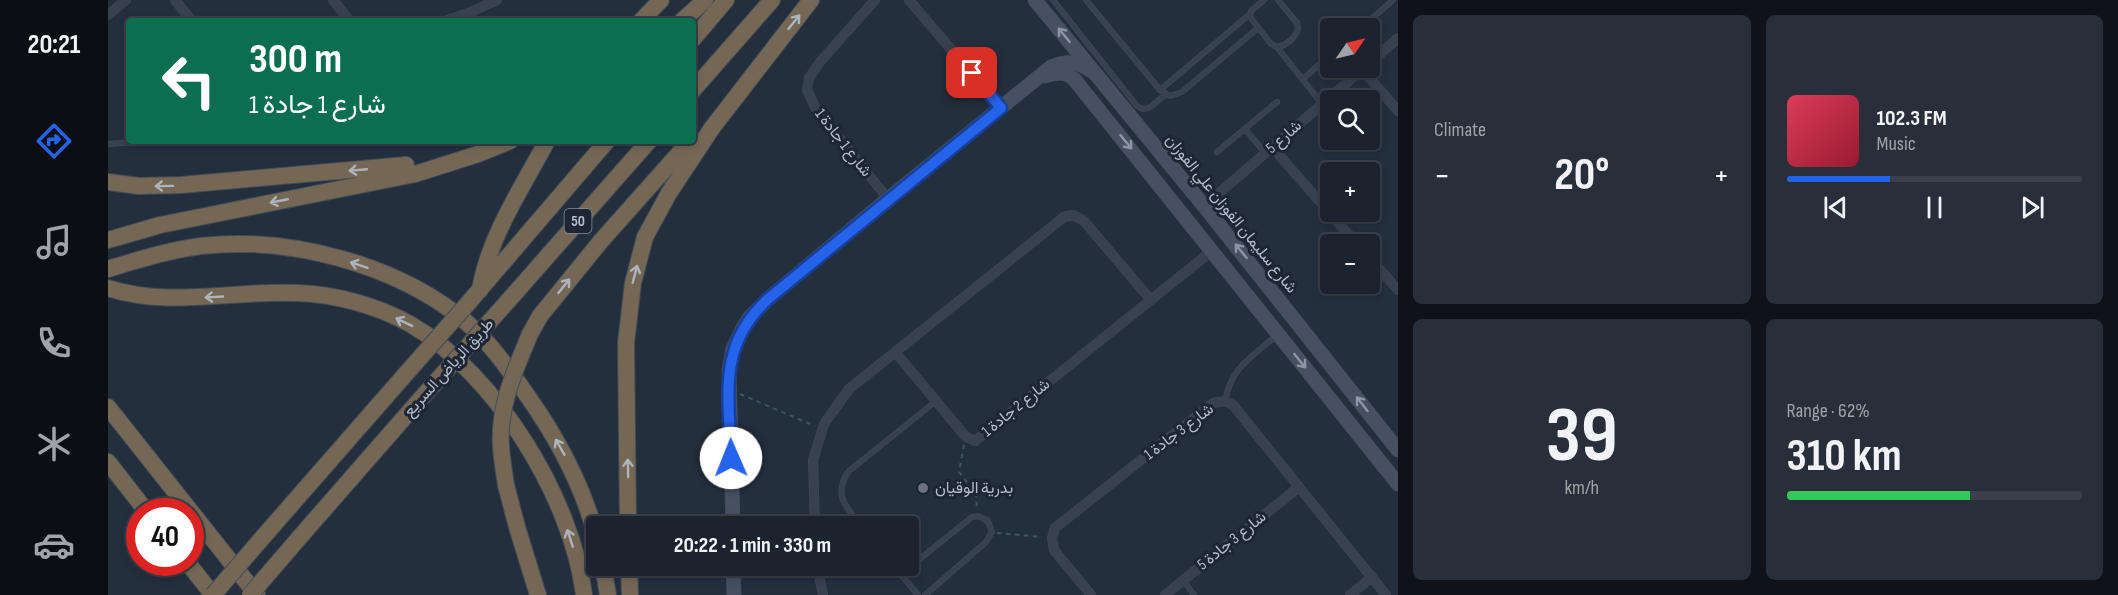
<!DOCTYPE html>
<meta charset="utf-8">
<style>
:root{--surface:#1b232e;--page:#282f3a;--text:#f1f3f6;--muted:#a0a4aa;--line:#39404a;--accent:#2563eb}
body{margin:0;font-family:"Sofia Sans Condensed",Vazirmatn,sans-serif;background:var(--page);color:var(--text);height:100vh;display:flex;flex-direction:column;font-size:22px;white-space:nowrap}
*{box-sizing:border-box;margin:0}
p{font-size:20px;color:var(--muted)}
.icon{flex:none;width:33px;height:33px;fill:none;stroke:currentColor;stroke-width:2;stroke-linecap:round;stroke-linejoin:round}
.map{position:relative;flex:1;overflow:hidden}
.drawer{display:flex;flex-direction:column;gap:15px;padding:15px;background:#0f1319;width:720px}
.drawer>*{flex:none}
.banner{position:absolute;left:18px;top:18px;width:570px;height:126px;border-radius:6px;box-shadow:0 3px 9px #0003,0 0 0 2px var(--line);background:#0b6e4f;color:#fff;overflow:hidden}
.needle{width:39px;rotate:56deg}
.buttons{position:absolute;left:1212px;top:18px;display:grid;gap:12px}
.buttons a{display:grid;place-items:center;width:60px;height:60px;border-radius:6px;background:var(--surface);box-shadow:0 3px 9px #0003,0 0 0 2px var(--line);font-size:30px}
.speed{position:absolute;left:18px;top:498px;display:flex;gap:12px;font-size:30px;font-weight:700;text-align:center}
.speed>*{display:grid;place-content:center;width:78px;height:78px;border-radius:50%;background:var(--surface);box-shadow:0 3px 9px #0003,0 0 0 2px var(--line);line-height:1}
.speed .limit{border:9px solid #d22;background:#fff;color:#111}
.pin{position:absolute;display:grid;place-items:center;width:51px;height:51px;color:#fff;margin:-26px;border-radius:12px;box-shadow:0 3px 9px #0006}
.me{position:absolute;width:66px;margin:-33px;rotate:359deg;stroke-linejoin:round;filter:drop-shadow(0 0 4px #0008)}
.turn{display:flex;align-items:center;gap:21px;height:126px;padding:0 24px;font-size:27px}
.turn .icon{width:78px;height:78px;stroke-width:2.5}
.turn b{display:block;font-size:42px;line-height:51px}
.big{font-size:45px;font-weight:700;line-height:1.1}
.drawer .tile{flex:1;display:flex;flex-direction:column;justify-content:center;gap:9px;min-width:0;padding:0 21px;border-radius:9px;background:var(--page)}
.drawer .dial{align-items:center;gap:0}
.dial b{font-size:78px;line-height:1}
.song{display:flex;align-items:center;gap:18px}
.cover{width:72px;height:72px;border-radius:9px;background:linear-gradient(135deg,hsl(350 70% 55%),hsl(350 70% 35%))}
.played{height:6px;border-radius:3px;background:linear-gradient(90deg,var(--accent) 35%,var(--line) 35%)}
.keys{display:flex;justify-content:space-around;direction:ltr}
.heat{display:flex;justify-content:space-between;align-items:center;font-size:33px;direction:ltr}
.charge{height:9px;border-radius:4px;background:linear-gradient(90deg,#34c759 62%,var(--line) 0)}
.drawer .tiles{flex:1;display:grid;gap:15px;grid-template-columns:repeat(2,1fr)}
.trip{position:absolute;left:478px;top:516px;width:333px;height:60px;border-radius:6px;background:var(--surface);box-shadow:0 3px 9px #0003,0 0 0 2px var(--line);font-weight:700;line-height:60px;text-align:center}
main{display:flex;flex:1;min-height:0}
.menu{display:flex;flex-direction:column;width:108px;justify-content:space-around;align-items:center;background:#0b0e12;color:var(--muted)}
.menu .icon{width:42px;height:42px}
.menu .selected{color:var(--accent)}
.menu b{font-size:27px;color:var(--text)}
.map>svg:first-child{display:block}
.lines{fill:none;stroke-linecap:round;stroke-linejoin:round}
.lane-casing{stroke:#414a57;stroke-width:6}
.street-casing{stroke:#414a57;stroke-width:10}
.secondary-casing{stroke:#414a57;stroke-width:15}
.highway-casing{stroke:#434c59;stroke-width:18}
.path{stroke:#3f5557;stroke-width:2;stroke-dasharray:4.5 4.5;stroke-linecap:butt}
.lane{stroke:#38414e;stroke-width:4.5}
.street{stroke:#38414e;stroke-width:9}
.secondary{stroke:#465061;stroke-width:14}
.highway{stroke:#746855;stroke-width:16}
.highway-bridge-casing{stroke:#434c59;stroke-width:18;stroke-linecap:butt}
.highway-bridge{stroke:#746855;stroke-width:16}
.oneway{stroke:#aeb4bd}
.oneway2{stroke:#8e96a5}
.route-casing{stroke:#184099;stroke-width:15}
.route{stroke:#2563eb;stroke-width:10}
.worship-dot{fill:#6b7280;stroke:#1d2633;stroke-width:2}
.labels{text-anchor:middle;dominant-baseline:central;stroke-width:6;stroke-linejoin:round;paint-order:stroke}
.shield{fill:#1d2633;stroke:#878f9c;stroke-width:1.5}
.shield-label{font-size:15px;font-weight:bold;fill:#b4bcc9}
.street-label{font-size:16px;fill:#b4bcc9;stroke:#1d2633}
.poi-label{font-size:16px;fill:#b4bcc9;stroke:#1d2633;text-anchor:start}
</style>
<main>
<nav class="menu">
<b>20:21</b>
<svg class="icon selected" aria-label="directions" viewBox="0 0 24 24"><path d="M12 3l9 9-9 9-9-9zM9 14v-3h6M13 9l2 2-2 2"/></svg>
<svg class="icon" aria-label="music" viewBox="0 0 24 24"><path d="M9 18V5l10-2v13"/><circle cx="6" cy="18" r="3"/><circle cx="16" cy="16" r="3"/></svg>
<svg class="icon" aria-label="phone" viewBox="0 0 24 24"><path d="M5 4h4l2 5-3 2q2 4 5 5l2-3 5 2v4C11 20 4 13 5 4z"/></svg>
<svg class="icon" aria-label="climate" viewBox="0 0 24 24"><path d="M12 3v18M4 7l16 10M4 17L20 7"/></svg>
<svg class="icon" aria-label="car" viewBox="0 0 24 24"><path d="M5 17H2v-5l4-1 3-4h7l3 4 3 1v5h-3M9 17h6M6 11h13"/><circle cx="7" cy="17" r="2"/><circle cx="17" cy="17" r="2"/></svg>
</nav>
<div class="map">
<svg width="1290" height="595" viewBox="0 0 1290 595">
<rect width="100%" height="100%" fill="#242f3e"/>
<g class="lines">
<defs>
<path id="lane" d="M945,0l84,106 5,3 7,-1 16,-13
M978,0l74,90 10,6 12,-4 76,-64
M1156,0l-13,11 -1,6 21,27 6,3c9,-1 19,-10 21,-18l-1,-6 -19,-23
M1253,28l32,-28
M1169,47l45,57
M1195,79l27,-24
M1052,90l90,-76
M1137,129l20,24
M0,144l41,-3
M1109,152l60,-50
M1117,401c6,-32 23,-41 46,-61l8,-2
M754,526c-16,-19 -30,-31 -13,-55l87,-70
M786,566l24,29
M793,574l71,-57 6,-1 10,5 4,11 -6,10 -61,53
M1075,580l11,15"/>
<path id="street" d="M67,0l17,21
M225,0l17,21
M767,0l-55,62 -11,16 -2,12 9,19 72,90
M801,0l92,108
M0,15l18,-15
M337,21l26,-9 26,-12
M1262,63l28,-25
M1254,69l36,42
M1164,147l85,97
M1096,206l160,-138
M1262,258l28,32
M788,353l69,83 10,5 238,-191
M707,526l-2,-66 11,-36 25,-35 215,-172 9,-2 11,6 66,78
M709,566l6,29
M983,595l-37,-45 -2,-12 3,-10 158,-125 12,-2 8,4 153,190
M1057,595l134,-108
M1242,595l22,-18"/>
<path id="secondary" d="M927,0l169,206 194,244
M937,76c11,-3 20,-5 29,3l324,405
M625,526l-4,-156 4,-21 10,-21 7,-11 18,-18 120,-100 163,-132c19,-8 31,-4 46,8
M625,566l1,29"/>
<path id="highway" d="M533,21l20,-21
M574,21l23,-21
M585,39l33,-39
M585,90l79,-90
M0,182l31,4 42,-1 225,-20
M0,240l52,-15 255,-51 63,-20 32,-13
M0,269c30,-9 62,-19 93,-23 88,-10 195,18 264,75 25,21 45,50 64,77 30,43 55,90 68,142
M0,288c62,20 126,2 189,5 38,1 81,13 113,31 86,50 162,174 174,271
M372,290c9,-54 42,-102 67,-149
M362,301l137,-160
M400,301l141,-160
M422,334l10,-18 61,-75 89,-100
M0,407l149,188
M0,462l39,50
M398,485l11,42 21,68
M169,521l119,-136
M520,526l-2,-183 7,-60 12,-46 24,-44 43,-65 99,-128
M191,538l118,-135
M79,562l26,33
M495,566l5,29
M521,566l1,29"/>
</defs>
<use href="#lane" class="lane-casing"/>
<use href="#street" class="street-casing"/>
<use href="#secondary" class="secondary-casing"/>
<use href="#highway" class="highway-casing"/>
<path class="path" d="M632,394l75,32
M856,445l-5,27 17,22 1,16
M889,533l45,4"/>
<use href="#lane" class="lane"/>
<use href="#street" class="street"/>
<use href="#secondary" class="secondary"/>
<use href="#highway" class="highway"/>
<defs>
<path id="highway-bridge" d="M288,385l74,-84
M309,403l91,-102
M398,485c-2,-13 -4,-25 -5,-38 -3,-40 14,-77 29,-113
M105,595l64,-74
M142,595l49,-57"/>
</defs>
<use href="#highway-bridge" class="highway-bridge-casing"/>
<use href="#highway-bridge" class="highway-bridge"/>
</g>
<defs><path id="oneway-shaft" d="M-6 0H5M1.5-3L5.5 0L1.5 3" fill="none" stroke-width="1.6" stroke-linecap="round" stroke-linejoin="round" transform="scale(1.5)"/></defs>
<g class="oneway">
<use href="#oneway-shaft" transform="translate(686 22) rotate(-51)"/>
<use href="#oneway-shaft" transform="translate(250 170) rotate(175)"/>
<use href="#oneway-shaft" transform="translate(56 186) rotate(179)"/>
<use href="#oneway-shaft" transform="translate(171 201) rotate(169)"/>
<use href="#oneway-shaft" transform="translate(251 265) rotate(-162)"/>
<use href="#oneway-shaft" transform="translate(527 274) rotate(-75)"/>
<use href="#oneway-shaft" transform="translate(456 286) rotate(-51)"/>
<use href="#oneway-shaft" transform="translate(106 297) rotate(177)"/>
<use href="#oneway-shaft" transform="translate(296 322) rotate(-154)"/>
<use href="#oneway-shaft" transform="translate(452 447) rotate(-120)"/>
<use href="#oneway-shaft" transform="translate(520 468) rotate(-91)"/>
<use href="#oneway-shaft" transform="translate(462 538) rotate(-108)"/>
</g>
<g class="oneway2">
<use href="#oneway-shaft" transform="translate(956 35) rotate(-129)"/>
<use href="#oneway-shaft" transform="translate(1018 142) rotate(51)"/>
<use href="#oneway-shaft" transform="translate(1133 251) rotate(-129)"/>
<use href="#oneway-shaft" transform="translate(1192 361) rotate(51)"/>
<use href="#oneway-shaft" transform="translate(1254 404) rotate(-128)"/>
</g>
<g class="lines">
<defs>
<path id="route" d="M623,458c-2,-63 -14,-112 37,-159l233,-191 -29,-35"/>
</defs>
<use href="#route" class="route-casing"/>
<use href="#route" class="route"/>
</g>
<circle class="worship-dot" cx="815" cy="488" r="6"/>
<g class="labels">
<rect class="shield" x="456.5" y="209" width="27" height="24" rx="4.5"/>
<g class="shield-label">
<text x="470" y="221">50</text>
</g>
<g class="street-label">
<text transform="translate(1176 137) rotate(-41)">شارع 5</text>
<text transform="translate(735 143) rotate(52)">شارع 1 جادة 1</text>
<text transform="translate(1123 214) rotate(51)">شارع سليمان الفوزان علي الفوزان</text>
<text transform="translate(341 368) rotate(-48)">طريق الرياض السريع</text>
<text transform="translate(908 408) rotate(-39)">شارع 2 جادة 1</text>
<text transform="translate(1071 432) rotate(-37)">شارع 3 جادة 1</text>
<text transform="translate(1124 541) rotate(-39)">شارع 3 جادة 5</text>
</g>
<g class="poi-label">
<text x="827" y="488">بدرية الوقيان</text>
</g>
</g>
</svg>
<div class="buttons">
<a><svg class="needle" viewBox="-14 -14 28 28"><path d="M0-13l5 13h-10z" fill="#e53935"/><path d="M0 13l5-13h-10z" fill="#a0a4aa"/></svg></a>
<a><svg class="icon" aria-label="search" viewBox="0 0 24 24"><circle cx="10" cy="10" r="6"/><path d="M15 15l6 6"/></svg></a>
<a>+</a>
<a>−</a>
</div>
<div class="speed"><div class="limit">40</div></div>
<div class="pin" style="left:864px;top:73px;background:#d93025"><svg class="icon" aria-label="arrive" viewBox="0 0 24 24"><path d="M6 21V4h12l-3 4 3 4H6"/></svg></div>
<svg class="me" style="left:623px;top:458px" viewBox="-20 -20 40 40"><circle r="19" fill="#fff"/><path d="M0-13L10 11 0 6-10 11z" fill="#2563eb"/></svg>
<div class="trip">20:22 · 1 min · 330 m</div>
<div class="banner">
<div class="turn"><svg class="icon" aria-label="left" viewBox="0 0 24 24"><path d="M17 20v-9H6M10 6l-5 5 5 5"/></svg><div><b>300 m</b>شارع 1 جادة 1</div></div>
</div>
</div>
<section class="drawer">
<div class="tiles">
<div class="tile"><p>Climate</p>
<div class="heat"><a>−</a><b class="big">20°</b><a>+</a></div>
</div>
<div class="tile">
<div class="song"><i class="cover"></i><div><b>102.3 FM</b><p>Music</p></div></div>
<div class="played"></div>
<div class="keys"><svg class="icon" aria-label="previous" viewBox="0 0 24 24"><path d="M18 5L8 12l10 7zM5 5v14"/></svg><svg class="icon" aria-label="pause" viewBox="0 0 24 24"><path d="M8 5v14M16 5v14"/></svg><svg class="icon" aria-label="next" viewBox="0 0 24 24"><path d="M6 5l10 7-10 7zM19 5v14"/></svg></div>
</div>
<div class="tile dial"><b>39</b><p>km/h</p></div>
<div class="tile"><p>Range · 62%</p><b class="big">310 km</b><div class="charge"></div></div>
</div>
</section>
</main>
